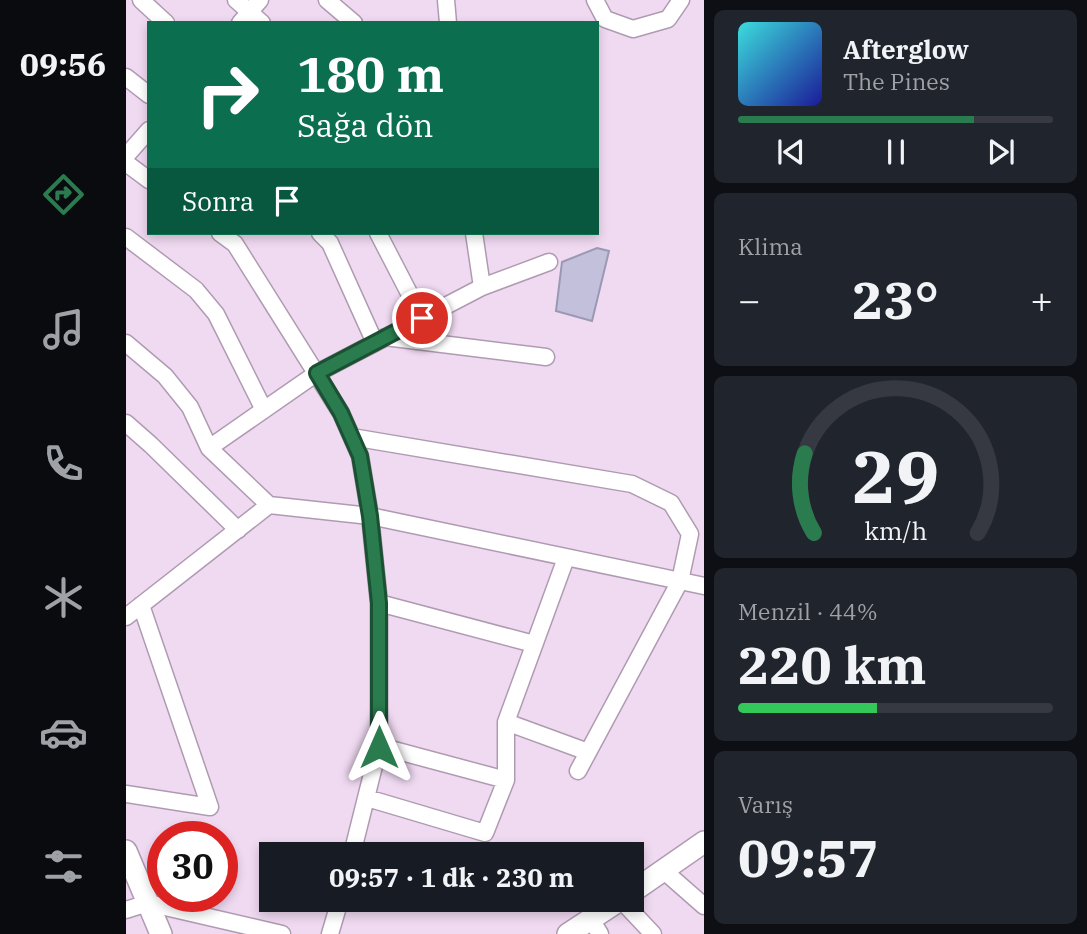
<!DOCTYPE html>
<html lang="tr">
<meta charset="utf-8">
<style>
:root{--surface:#171b24;--page:#20242c;--text:#f1f3f6;--muted:#9ea1a6;--line:#363941;--accent:#2a7c4e}
body{margin:0;font-family:"IBM Plex Serif",serif;background:var(--page);color:var(--text);height:100vh;display:flex;flex-direction:column;font-size:26px;white-space:nowrap}
*{box-sizing:border-box;margin:0}
p{font-size:23px;color:var(--muted)}
.icon{flex:none;width:38px;height:38px;fill:none;stroke:currentColor;stroke-width:2;stroke-linecap:round;stroke-linejoin:round}
.map{position:relative;flex:1;overflow:hidden}
.side{display:flex;flex-direction:column;gap:10px;padding:10px;background:#0d0f14;width:383px}
.side>*{flex:none}
.banner{position:absolute;left:21px;top:21px;width:452px;height:214px;border-radius:0px;box-shadow:0 4px 10px #0003;background:#0b6e4f;color:#fff;overflow:hidden}
.speed{position:absolute;left:21px;top:821px;display:flex;gap:14px;font-size:35px;font-weight:700;text-align:center}
.speed>*{display:grid;place-content:center;width:91px;height:91px;border-radius:50%;background:var(--surface);box-shadow:0 4px 10px #0003;line-height:1}
.speed .limit{border:10px solid #d22;background:#fff;color:#111}
.pin{position:absolute;display:grid;place-items:center;width:60px;height:60px;color:#fff;margin:-30px;border:4px solid #fff;border-radius:50%;box-shadow:0 2px 7px #0007}
.me{position:absolute;width:77px;margin:-38px;rotate:0deg;stroke-linejoin:round;filter:drop-shadow(0 0 5px #0008)}
.turn{display:flex;align-items:center;gap:24px;height:147px;padding:0 35px;font-size:32px}
.turn .icon{width:91px;height:91px;stroke-width:2.5}
.turn b{display:block;font-size:49px;line-height:60px}
.then{display:flex;align-items:center;height:66px;padding:0 35px;background:#0003;gap:14px;font-size:26px}
.big{font-size:52px;font-weight:800;line-height:1.1}
.side .widget{flex:1;display:flex;flex-direction:column;justify-content:center;gap:10px;min-width:0;padding:0 24px;border-radius:10px;background:var(--page)}
.side .dial{align-items:center;gap:0}
.dial svg{height:182px;overflow:visible;fill:none;stroke:var(--line);stroke-width:7;stroke-linecap:round;text-anchor:middle}
.dial text{fill:var(--text);stroke:none}
.song{display:flex;align-items:center;gap:21px}
.cover{width:84px;height:84px;border-radius:10px;background:linear-gradient(135deg,hsl(180 70% 55%),hsl(240 70% 35%))}
.played{height:7px;border-radius:4px;background:linear-gradient(90deg,var(--accent) 75%,var(--line) 75%)}
.keys{display:flex;justify-content:space-around;direction:ltr}
.heat{display:flex;justify-content:space-between;align-items:center;font-size:38px;direction:ltr}
.charge{height:10px;border-radius:5px;background:linear-gradient(90deg,#34c759 44%,var(--line) 0)}
.trip{position:absolute;left:133px;top:842px;width:385px;height:70px;border-radius:0px;background:var(--surface);box-shadow:0 4px 10px #0003;font-weight:800;line-height:70px;text-align:center}
main{display:flex;flex:1;min-height:0}
.tab-bar{display:flex;flex-direction:column;width:126px;justify-content:space-around;align-items:center;background:#090b0e;color:var(--muted)}
.tab-bar .icon{width:49px;height:49px}
.tab-bar .active{color:var(--accent)}
.tab-bar b{font-size:32px;color:var(--text)}
.map>svg:first-child{display:block}
.building{fill:#c3c0dc;stroke:#9a98b3;stroke-width:2}
.lines{fill:none;stroke-linecap:round;stroke-linejoin:round}
.street-casing{stroke:#af9bb1;stroke-width:19}
.secondary-casing{stroke:#af9bb1;stroke-width:24}
.street{stroke:#fff;stroke-width:16}
.secondary{stroke:#fff;stroke-width:21}
.route-casing{stroke:#1b5133;stroke-width:18}
.route{stroke:#2a7c4e;stroke-width:12}
</style>
<main>
<nav class="tab-bar">
<b>09:56</b>
<svg class="icon active" aria-label="directions" viewBox="0 0 24 24"><path d="M12 3l9 9-9 9-9-9zM9 14v-3h6M13 9l2 2-2 2"/></svg>
<svg class="icon" aria-label="music" viewBox="0 0 24 24"><path d="M9 18V5l10-2v13"/><circle cx="6" cy="18" r="3"/><circle cx="16" cy="16" r="3"/></svg>
<svg class="icon" aria-label="phone" viewBox="0 0 24 24"><path d="M5 4h4l2 5-3 2q2 4 5 5l2-3 5 2v4C11 20 4 13 5 4z"/></svg>
<svg class="icon" aria-label="climate" viewBox="0 0 24 24"><path d="M12 3v18M4 7l16 10M4 17L20 7"/></svg>
<svg class="icon" aria-label="car" viewBox="0 0 24 24"><path d="M5 17H2v-5l4-1 3-4h7l3 4 3 1v5h-3M9 17h6M6 11h13"/><circle cx="7" cy="17" r="2"/><circle cx="17" cy="17" r="2"/></svg>
<svg class="icon" aria-label="filters" viewBox="0 0 24 24"><path d="M4 7h16M4 17h16"/><circle cx="9" cy="7" r="2"/><circle cx="15" cy="17" r="2"/></svg>
</nav>
<div class="map">
<svg width="578" height="934" viewBox="0 0 578 934">
<rect width="100%" height="100%" fill="#f0daf2"/>
<path class="building" d="M471,248l12,3 -17,70 -36,-10 6,-49z"/>
<g class="lines">
<defs>
<path id="street" d="M15,0l25,23
M110,0l26,23
M201,0l27,23
M320,0l2,23
M469,0l10,19 28,10 35,-10 13,-19
M114,23l20,-23
M0,77l23,18
M0,156l23,-26
M0,163l23,17
M94,233l15,11 106,169 19,43 10,60 9,87v143l-27,108
M194,233l10,10 45,100
M252,233l44,85
M0,237l70,53 20,24 48,96
M356,287l67,-25
M259,337l161,20
M0,343l39,33 25,31 19,41 60,57
M0,423l25,22 87,85
M226,437l280,47 39,19 19,31 -10,47 -102,190
M83,448l108,-75 165,-86 -8,-54
M253,603l155,41
M0,617l143,-112 101,11 334,70
M380,722l82,30
M253,746l127,34
M0,794l84,13 -69,-202
M241,798l118,35 21,-53v-58l60,-164
M537,870l41,36
M495,900l32,34
M0,910l22,-7 134,31
M465,919l9,15
M204,934l10,-34"/>
<path id="secondary" d="M0,851l35,83
M506,892l72,-50
M442,934l52,-34"/>
</defs>
<use href="#street" class="street-casing"/>
<use href="#secondary" class="secondary-casing"/>
<use href="#street" class="street"/>
<use href="#secondary" class="secondary"/>
</g>
<g class="lines">
<defs>
<path id="route" d="M253,747v-144l-9,-87 -10,-60 -19,-43 -24,-40 105,-55"/>
</defs>
<use href="#route" class="route-casing"/>
<use href="#route" class="route"/>
</g>
</svg>
<div class="speed"><div class="limit">30</div></div>
<div class="pin" style="left:296px;top:318px;background:#d93025"><svg class="icon" aria-label="arrive" viewBox="0 0 24 24"><path d="M6 21V4h12l-3 4 3 4H6"/></svg></div>
<svg class="me" style="left:253px;top:747px" viewBox="-20 -20 40 40"><path d="M0-17L14 15 0 8-14 15z" fill="#2a7c4e" stroke="#fff" stroke-width="4"/></svg>
<div class="trip">09:57 · 1 dk · 230 m</div>
<div class="banner">
<div class="turn"><svg class="icon" aria-label="right" viewBox="0 0 24 24"><path d="M7 20v-9h11M14 6l5 5-5 5"/></svg><div><b>180 m</b>Sağa dön</div></div>
<div class="then">Sonra<svg class="icon" aria-label="arrive" viewBox="0 0 24 24"><path d="M6 21V4h12l-3 4 3 4H6"/></svg></div>
</div>
</div>
<section class="side">
<div class="widget">
<div class="song"><i class="cover"></i><div><b>Afterglow</b><p>The Pines</p></div></div>
<div class="played"></div>
<div class="keys"><svg class="icon" aria-label="previous" viewBox="0 0 24 24"><path d="M18 5L8 12l10 7zM5 5v14"/></svg><svg class="icon" aria-label="pause" viewBox="0 0 24 24"><path d="M8 5v14M16 5v14"/></svg><svg class="icon" aria-label="next" viewBox="0 0 24 24"><path d="M6 5l10 7-10 7zM19 5v14"/></svg></div>
</div>
<div class="widget"><p>Klima</p>
<div class="heat"><a>−</a><b class="big">23°</b><a>+</a></div>
</div>
<div class="widget dial"><svg viewBox="0 0 100 80">
<path d="M14 69A42 42 0 1 1 86 69"/>
<path d="M14 69A42 42 0 0 1 10 34" stroke="#2a7c4e"/>
<text x="50" y="56" font-size="32" font-weight="700">29</text>
<text x="50" y="72" font-size="11">km/h</text>
</svg></div>
<div class="widget"><p>Menzil · 44%</p><b class="big">220 km</b><div class="charge"></div></div>
<div class="widget"><p>Varış</p><b class="big">09:57</b></div>
</section>
</main>
